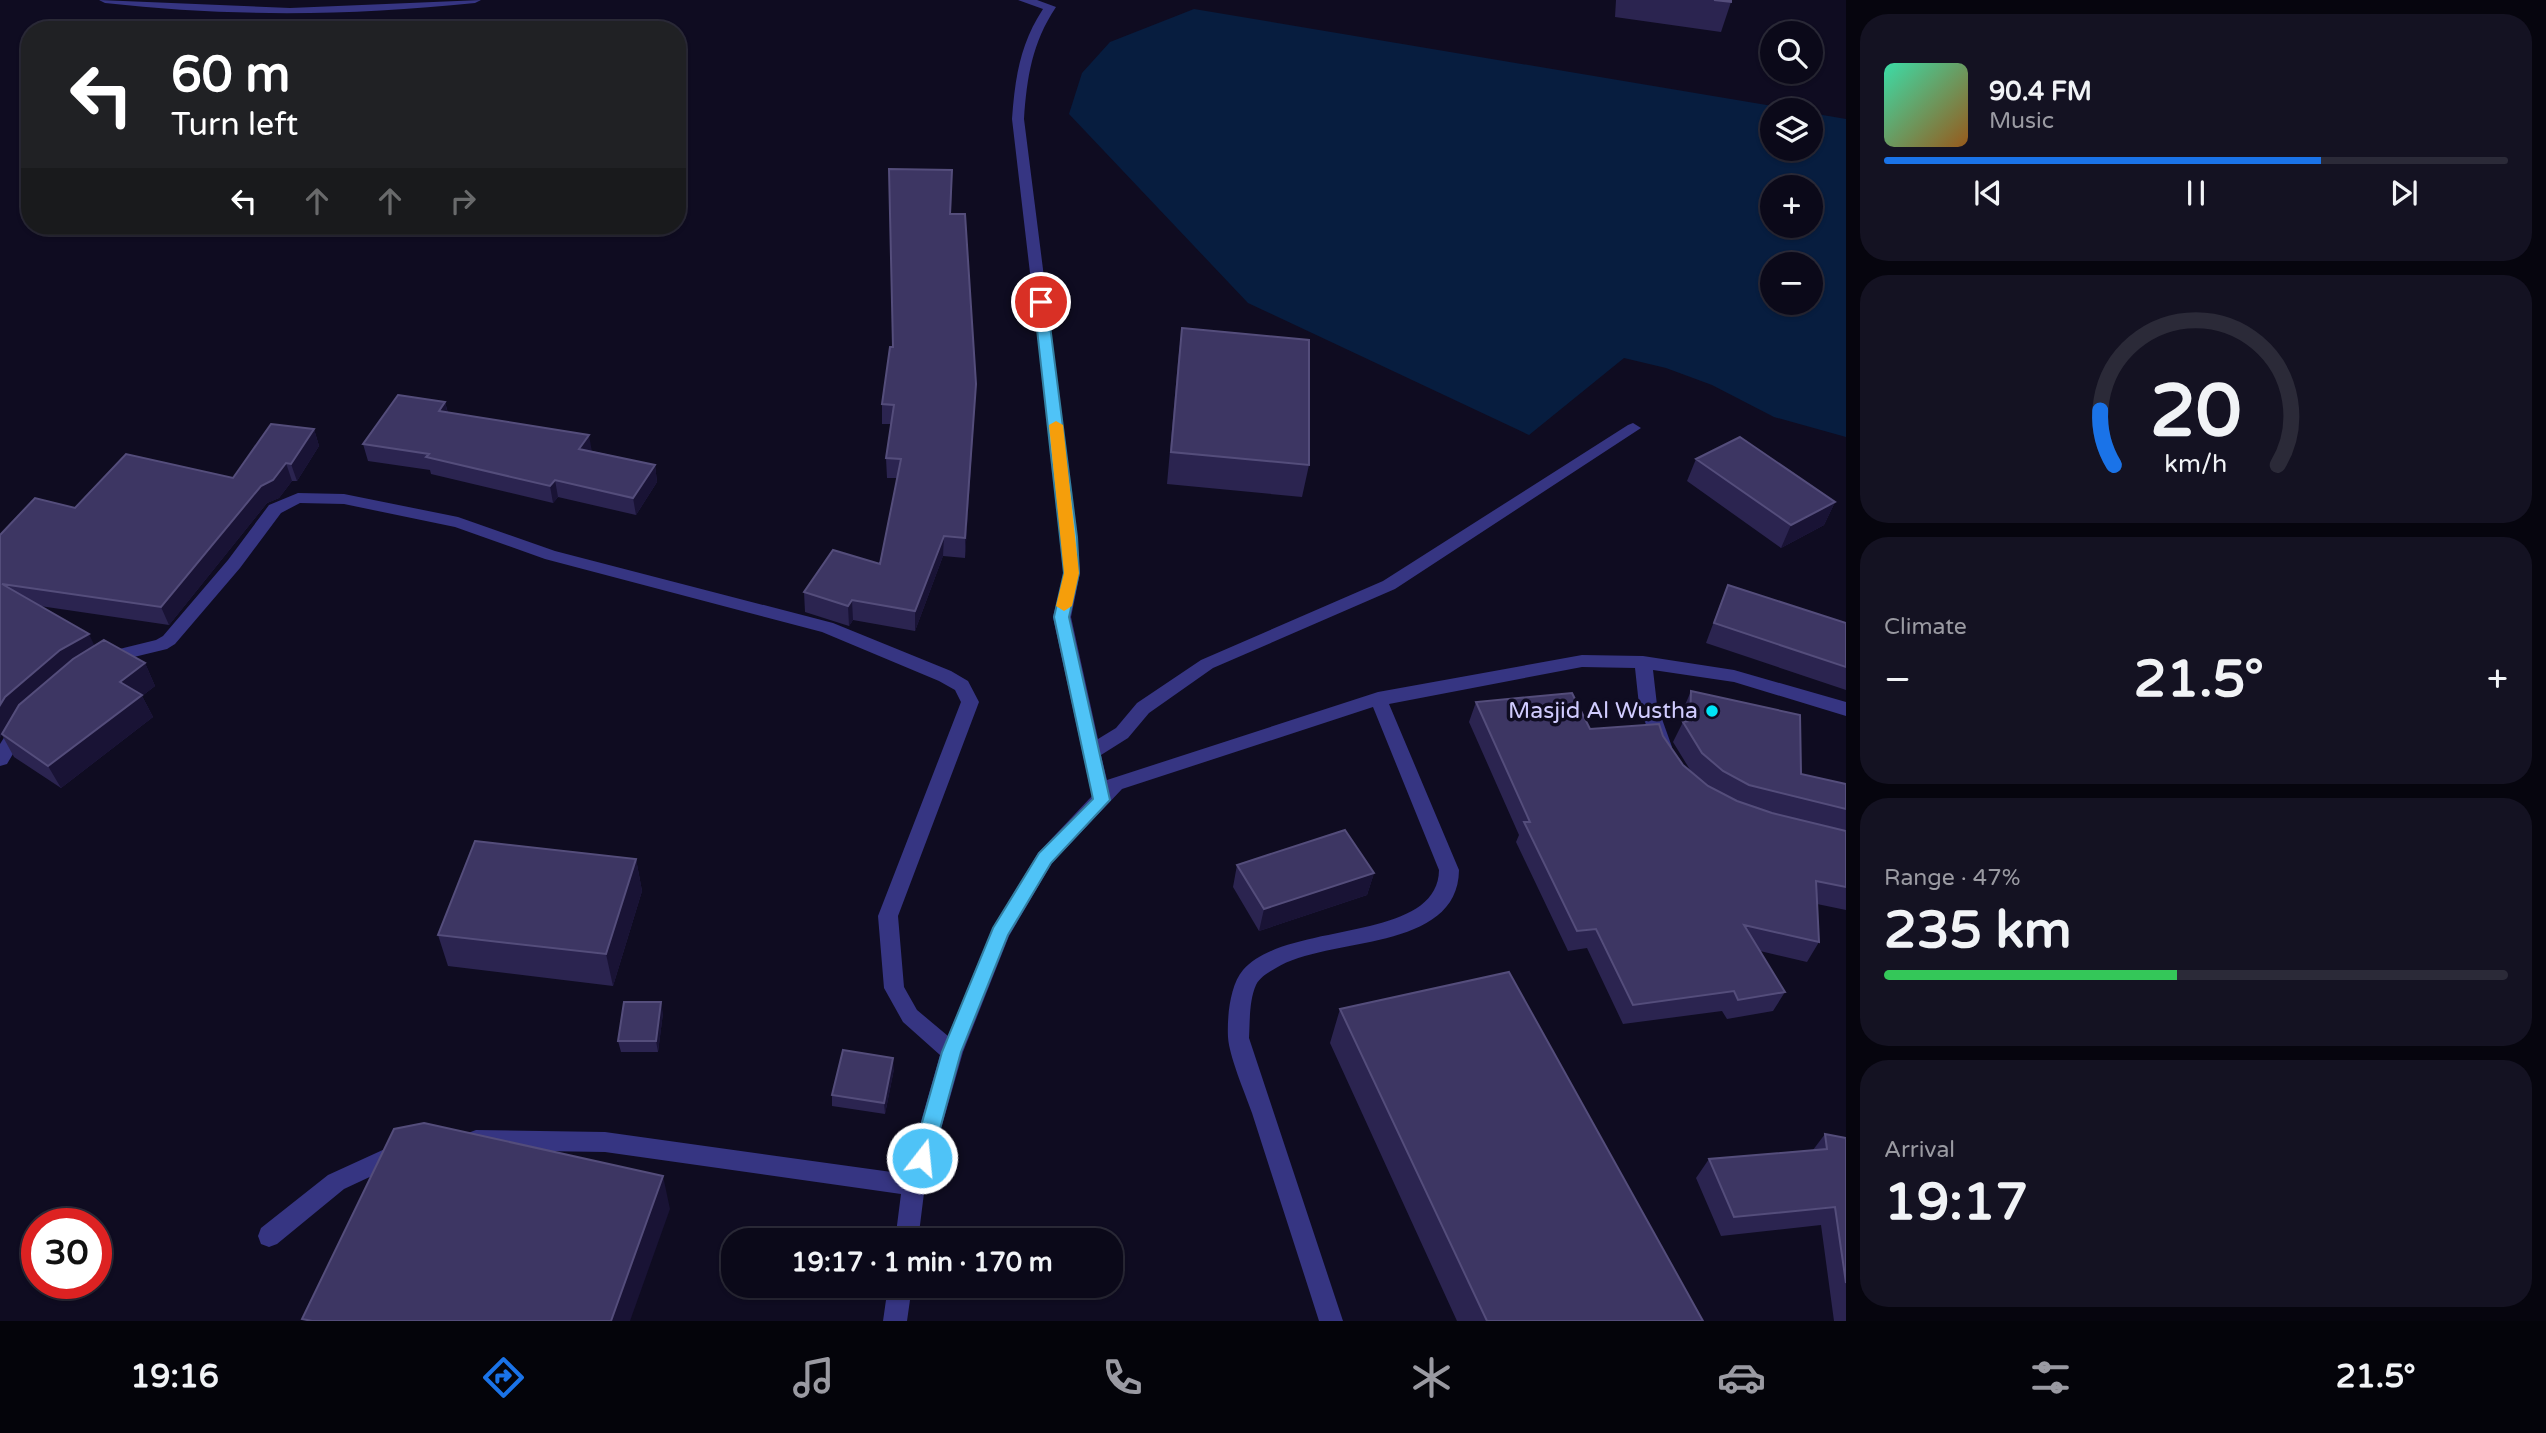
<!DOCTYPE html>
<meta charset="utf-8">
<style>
:root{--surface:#0b0919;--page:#141222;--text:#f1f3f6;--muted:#9a9aa2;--line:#2b2a38;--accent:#1a73e8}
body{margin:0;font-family:"Varela Round",sans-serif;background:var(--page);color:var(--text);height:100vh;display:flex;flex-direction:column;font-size:26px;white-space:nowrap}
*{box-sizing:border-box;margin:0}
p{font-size:23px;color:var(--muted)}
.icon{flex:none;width:38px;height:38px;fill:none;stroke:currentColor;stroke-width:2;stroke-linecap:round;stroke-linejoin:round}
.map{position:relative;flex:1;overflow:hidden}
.panel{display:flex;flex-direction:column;gap:14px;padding:14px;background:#06050e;width:700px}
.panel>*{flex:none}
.top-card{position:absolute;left:21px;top:21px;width:665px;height:214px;border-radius:28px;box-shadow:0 2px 5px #0004,0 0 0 2px var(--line);background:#202124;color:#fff;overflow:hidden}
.buttons{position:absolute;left:1760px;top:21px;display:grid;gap:14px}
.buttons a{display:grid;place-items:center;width:63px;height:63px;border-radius:50%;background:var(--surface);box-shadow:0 2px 5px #0004,0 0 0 2px var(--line);font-size:35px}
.speed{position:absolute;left:21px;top:1208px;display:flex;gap:14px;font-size:35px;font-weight:700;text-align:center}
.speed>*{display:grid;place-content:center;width:91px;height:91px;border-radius:50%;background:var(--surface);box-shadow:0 2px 5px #0004,0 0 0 2px var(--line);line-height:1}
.speed .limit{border:10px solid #d22;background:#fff;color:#111}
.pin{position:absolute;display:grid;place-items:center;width:60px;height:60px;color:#fff;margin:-30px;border:4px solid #fff;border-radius:50%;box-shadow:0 2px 7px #0007}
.me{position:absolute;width:77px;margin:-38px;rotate:16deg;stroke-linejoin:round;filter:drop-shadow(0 0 5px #0008)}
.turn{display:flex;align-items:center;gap:24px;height:147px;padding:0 35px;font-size:32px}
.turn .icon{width:91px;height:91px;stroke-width:2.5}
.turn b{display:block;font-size:49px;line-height:60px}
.lanes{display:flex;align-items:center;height:66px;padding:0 35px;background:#0003;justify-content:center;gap:35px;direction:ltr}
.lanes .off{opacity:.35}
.big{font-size:52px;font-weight:700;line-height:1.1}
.panel .card{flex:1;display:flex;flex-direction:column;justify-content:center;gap:10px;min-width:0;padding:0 24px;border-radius:28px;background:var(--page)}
.panel .dial{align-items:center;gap:0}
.dial svg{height:182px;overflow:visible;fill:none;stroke:var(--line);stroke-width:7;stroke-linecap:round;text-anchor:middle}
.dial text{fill:var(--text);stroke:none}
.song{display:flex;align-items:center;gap:21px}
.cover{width:84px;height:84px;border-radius:10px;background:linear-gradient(135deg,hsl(160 70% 55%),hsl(30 70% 35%))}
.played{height:7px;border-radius:4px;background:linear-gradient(90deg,var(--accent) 70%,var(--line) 70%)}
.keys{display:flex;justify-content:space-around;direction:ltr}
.heat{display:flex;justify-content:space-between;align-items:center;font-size:38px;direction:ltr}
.charge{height:10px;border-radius:5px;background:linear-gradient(90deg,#34c759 47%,var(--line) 0)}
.trip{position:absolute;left:721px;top:1228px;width:402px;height:70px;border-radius:28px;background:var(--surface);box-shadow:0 2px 5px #0004,0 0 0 2px var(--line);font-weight:700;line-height:70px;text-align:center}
.menu{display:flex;height:112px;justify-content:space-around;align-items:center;background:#04040a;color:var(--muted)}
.menu .icon{width:49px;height:49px}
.menu .current{color:var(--accent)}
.menu b{font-size:32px;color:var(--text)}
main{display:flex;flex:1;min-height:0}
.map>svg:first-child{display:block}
.water{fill:#071d3f;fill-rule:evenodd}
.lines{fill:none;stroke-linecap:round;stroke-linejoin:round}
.minor{fill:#363582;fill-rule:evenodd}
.wall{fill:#2b2450}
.shaded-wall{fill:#191335}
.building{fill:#3d3663;stroke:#544d7b;stroke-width:2}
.route{fill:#4fc3f7;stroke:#337fa1;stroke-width:2}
.slow{fill:#f59e0b}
.poi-dot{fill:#00e4f7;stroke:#0f0c21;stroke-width:2.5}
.labels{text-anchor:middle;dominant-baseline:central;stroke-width:7;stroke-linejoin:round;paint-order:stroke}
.poi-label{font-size:23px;fill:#d1ccff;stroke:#0f0c21;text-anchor:end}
</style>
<main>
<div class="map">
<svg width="1846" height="1321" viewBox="0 0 1846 1321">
<rect width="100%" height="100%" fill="#0f0c21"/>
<path class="water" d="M1194,9l602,101h-23v39h38v-36l35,6v318l-72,-20 -62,-32 -46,-17 -42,-10 -95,77 -281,-132 -179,-189 13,-41 28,-31zM1773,187h38v39h-38zM1773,264h38v39h-38z"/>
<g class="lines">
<path class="minor" d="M99,0l191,8 191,-8 -6,3c-124,13 -246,14 -370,0z
M1018,0h19l19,7c-24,36 -29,70 -32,112l53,419 3,35 -9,44 27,122 18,-11 21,-25 64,-43 182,-79 245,-156 5,-2 8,5 -246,161 -182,79 -64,45 -21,25 -27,17 6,25 271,-88 204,-37 61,1 91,14 112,32v14l-112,-34 -81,-12 4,35 15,42 -3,5h-12l-3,-5 -15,-42 -4,-37 -53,-1 -193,37 70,166c-1,83 -132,66 -183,98 -7,4 -16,9 -20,17 -7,16 -6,36 -7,53l94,283h-24c-22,-69 -45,-139 -67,-208 -7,-20 -23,-57 -24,-76 -1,-20 2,-52 15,-67 43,-50 195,-26 196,-100l-66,-163 -251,82 -70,74 -43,73 -46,116 -38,133 -7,56h-23l6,-47 -296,-42 -129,-2 -8,-3 -3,-7 3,-7 8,-3 129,2 301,42 34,-119 -37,-33 -19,-34 -6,-72 83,-214 -6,-12 -16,-9 -117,-49 -277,-73 -90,-32 -111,-23 -44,-1 -19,10 -41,55 -65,76 -8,5 -62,15 -6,-2 -3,-4 3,-4 57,-14 7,-4 65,-76 41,-55 29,-12 46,1 114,23 97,34 278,72 118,48 17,10 11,21 -81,214 6,71 13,23 31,26 45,-109 45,-74 54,-57 -39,-179 11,-44 -3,-35 -49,-419c3,-41 8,-75 31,-110z
M21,718l6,2 3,5 -23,39 -7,2v-22l15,-24z
M398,1143l8,3 3,7 -3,7 -62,29 -67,55 -8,3 -8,-3 -3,-8 3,-8 67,-53z
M888,1286h24l-5,35h-24z"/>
</g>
<path class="wall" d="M1616,0h115v2l-10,30 -106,-15z
M952,170l-1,44 25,170 -11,174 -22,-2 -28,75 -62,-11 -4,6 -44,-14 -1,-20 76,-28 17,-86h-10l-1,-20 5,-34h-9v-20z
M1182,328l127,137 -7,32 -135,-13 11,-123z
M445,402l3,11 144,38 63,14 2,17 -21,33 -78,-18 -5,6 -122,-29 -1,-4 -62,-9 -5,-17z
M314,429l5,17 -22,35h-5l-13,17 -12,5 -98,122 -129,-19 54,40 51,17 10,23 -13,10 11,21 -92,71 -47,-31 -12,-22 -2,-200 75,-27 158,-30z
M1696,459l139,43 -11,23 -43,23 -94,-67z
M1728,585l118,38v67l-140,-47 14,-38z
M1691,691l110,83 45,10v126l-29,-6 2,38 -12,20 -47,-11 25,41 -12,19 -46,8 -5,-8 -99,13 -36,-76 -19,3 -52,-109 3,-7 -50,-113 7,-20 114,27 73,7 20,29 9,8 -19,-31 9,-18v-12z
M636,859l6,32 -29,95 -165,-20 -10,-31z
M1237,865l137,8 -7,22 -108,36 -26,-44z
M1340,1009l363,312h-246l-127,-278z
M663,1013l-5,39h-37l-3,-11z
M894,1069l-9,45 -53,-8v-11z
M1825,1134l21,4v183h-12l-13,-96 -100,11 -25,-58 13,-19 104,-9z"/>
<path class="shaded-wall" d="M976,384l-1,20 -10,154v-20z
M445,402l4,17 -10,-8z
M314,429l5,17 -22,35 -6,-17z
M589,435l3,17 -13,-3z
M286,463l6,18 -13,17 -12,5 -98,122 -8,-18 100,-121z
M655,465l2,17 -21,33 -3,-17z
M555,480l3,17 -5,6 -3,-17z
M1835,502l-11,23 -43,23 10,-23z
M944,536l-1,20 -28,75v-20z
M852,600l1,20 -4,6 -1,-20z
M89,634l8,17 -82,64 -15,23v-33l5,-8 55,-47z
M145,663l10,23 -13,10 11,21 -92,71 -13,-22 72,-84z
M636,859l6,32 -29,95 -7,-32z
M1374,873l-7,22 -108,36 5,-22z
M661,1002l2,11 -5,39 -2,-11z
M893,1058l1,11 -9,45 -1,-11z
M663,1176l7,33 -40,112h-19z"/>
<path class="building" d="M1714,0h17v2z
M889,169l63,1 -2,44h15l11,170 -11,154 -21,-2 -29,75 -63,-11 -4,6 -44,-14 29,-42 47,14 21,-105 -15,-1 8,-53 -12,-1 8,-57h3z
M1182,328l127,12v125l-138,-13z
M398,395l47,7 -6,9 150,24 -10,14 76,16 -22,33 -78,-18 -5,6 -124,-29 3,-3 -66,-10z
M271,424l43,5 -23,35 -5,-1 -13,17 -12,6 -100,121 -159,-23 87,50 -29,16 -55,47 -5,8v-170l35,-37 40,10 51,-54 107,24z
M1740,437l95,65 -44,23 -95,-66z
M1728,585l118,38v44l-132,-44z
M104,640l41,23 -25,19 22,13 -94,71 -46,-32 17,-29 54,-46z
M1691,691l109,24 1,59 45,10v25l-97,-24 -26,-14 -21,-18 -19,-31 7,-1z
M1572,693l18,36 69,-5 4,12 20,29 25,21 29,15 35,12 74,18v56l-30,-6 3,61 -75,-17 41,67 -47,8 -4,-9 -101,14 -37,-76 -19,2 -53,-109h6l-54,-120z
M1345,830l29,43 -110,36 -27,-44z
M475,841l161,18 -30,95 -168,-19z
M1509,972l194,349h-216l-147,-312z
M624,1002h37l-5,39h-38z
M843,1050l50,8 -9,45 -52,-8z
M424,1123l239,53 -52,145h-299l-10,-2 92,-190z
M1825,1134l21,4v145l-11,-76 -101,10 -25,-58 118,-10z"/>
<path class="route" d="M1041,298l6,4 30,235 2,36 -10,44 41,183 -59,63 -43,72 -47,117 -29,106 -3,7 -7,2 -7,-2 -3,-7 30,-106 51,-124 46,-75 54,-54 -39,-182 10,-44 -30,-271z"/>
<path class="slow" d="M1056,421l7,4 16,148 -7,33 -8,5 -8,-5 8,-33 -15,-148z"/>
<circle class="poi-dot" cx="1712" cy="711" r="7"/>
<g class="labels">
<g class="poi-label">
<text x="1698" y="711">Masjid Al Wustha</text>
</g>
</g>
</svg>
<div class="buttons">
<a><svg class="icon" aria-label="search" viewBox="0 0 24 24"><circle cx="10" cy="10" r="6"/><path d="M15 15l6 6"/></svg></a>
<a><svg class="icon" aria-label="layers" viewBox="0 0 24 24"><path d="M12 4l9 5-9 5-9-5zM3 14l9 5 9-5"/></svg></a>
<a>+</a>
<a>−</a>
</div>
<div class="speed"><div class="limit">30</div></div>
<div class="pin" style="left:1041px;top:302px;background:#d93025"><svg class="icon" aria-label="arrive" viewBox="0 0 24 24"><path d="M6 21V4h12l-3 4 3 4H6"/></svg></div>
<svg class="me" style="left:922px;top:1158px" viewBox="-20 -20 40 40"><circle r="17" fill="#4fc3f7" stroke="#fff" stroke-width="3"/><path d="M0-11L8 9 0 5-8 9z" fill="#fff"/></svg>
<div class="trip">19:17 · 1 min · 170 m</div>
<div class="top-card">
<div class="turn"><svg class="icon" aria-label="left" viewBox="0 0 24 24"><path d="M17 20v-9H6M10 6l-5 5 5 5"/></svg><div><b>60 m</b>Turn left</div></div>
<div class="lanes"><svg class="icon" aria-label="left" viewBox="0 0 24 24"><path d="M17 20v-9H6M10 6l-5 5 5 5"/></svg><svg class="icon off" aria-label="ahead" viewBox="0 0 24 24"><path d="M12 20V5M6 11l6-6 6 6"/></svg><svg class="icon off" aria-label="ahead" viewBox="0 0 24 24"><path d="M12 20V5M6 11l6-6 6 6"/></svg><svg class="icon off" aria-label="right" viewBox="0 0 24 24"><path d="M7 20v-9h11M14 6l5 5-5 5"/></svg></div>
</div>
</div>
<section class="panel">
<div class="card">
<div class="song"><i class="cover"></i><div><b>90.4 FM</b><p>Music</p></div></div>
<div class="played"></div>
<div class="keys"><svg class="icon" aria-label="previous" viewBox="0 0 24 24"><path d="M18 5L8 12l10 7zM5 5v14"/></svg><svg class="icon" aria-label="pause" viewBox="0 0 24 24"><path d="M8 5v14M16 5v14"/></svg><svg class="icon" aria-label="next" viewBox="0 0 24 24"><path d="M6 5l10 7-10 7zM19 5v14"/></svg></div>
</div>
<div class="card dial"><svg viewBox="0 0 100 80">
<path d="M14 69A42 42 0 1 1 86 69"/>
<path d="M14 69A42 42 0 0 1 8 45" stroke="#1a73e8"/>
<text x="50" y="56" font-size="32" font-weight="700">20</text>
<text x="50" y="72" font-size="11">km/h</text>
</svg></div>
<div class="card"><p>Climate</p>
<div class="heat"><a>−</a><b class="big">21.5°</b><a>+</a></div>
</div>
<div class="card"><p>Range · 47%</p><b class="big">235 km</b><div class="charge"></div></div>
<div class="card"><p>Arrival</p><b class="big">19:17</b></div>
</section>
</main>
<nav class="menu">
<b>19:16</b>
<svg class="icon current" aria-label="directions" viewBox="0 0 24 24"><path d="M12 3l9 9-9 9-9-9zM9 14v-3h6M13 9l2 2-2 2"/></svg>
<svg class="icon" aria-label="music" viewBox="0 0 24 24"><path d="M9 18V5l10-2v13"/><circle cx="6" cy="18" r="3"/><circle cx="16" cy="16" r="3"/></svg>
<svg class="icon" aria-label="phone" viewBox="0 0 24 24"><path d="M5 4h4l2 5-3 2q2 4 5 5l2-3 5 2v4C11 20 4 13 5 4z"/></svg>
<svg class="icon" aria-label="climate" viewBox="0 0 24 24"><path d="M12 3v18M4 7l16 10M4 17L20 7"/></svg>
<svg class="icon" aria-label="car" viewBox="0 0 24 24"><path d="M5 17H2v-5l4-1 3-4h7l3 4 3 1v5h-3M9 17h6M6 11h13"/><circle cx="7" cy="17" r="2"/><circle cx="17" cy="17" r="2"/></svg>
<svg class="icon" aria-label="filters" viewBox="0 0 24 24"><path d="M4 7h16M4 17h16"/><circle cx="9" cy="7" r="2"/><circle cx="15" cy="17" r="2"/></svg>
<b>21.5°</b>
</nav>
